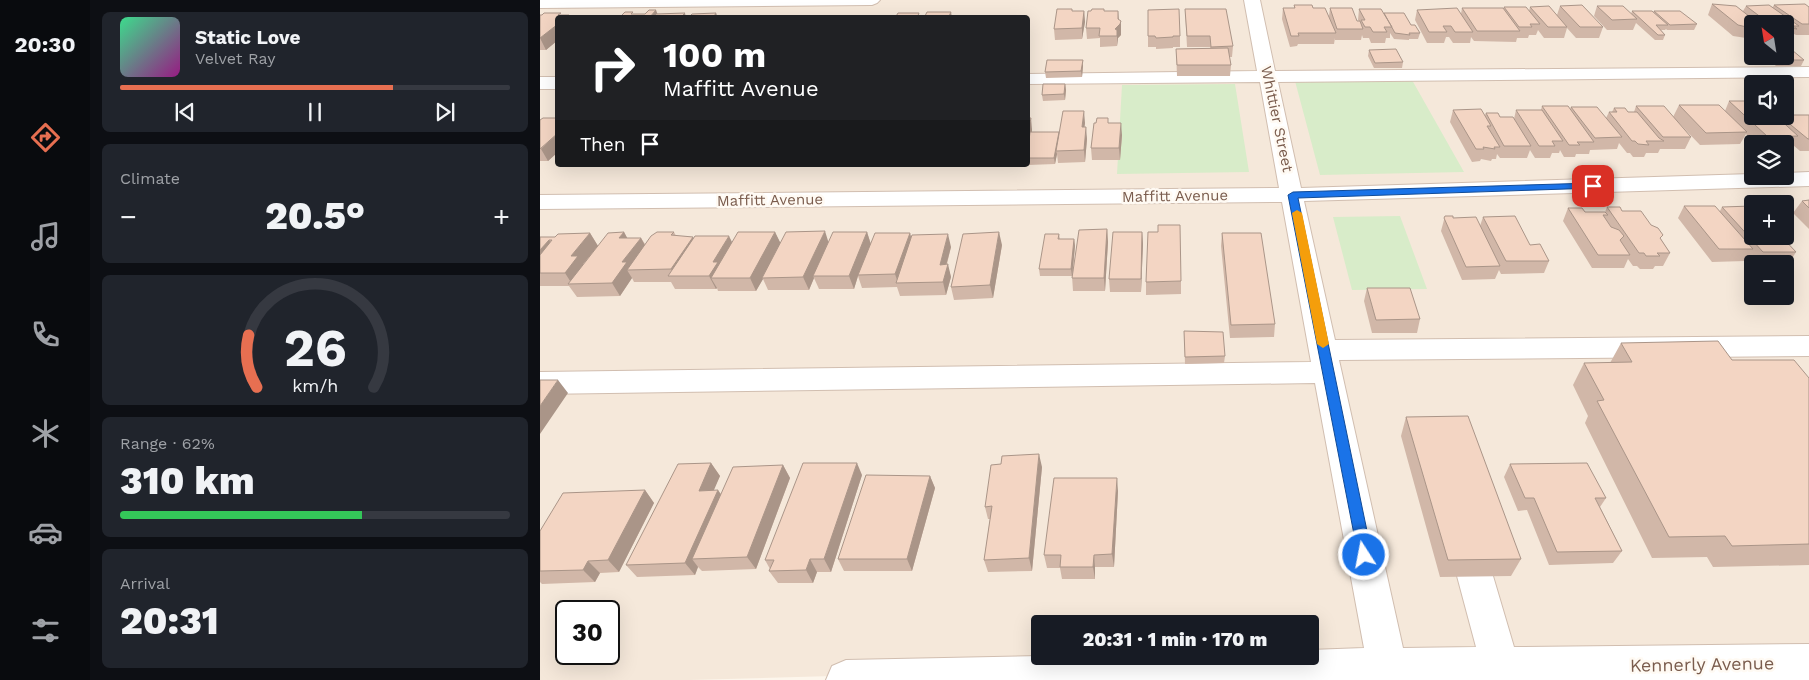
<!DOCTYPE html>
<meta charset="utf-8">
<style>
:root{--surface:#171b24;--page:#20242c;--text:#f1f3f6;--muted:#9ea1a6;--line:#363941;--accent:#e76f51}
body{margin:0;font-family:"Work Sans",sans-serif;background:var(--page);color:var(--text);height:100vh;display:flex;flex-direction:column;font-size:19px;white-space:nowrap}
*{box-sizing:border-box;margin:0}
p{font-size:16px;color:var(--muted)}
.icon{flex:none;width:28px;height:28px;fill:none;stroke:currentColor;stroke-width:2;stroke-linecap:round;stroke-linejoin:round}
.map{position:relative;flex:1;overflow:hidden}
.sheet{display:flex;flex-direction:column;gap:12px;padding:12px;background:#0d0f14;width:450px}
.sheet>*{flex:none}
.banner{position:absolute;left:15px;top:15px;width:475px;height:152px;border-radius:5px;box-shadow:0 5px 20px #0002;background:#202124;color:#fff;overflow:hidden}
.needle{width:32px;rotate:330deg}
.fabs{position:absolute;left:1204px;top:15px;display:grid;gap:10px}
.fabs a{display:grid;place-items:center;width:50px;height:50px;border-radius:5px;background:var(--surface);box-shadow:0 5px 20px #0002;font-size:25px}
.speed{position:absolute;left:15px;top:600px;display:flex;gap:10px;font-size:25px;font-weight:700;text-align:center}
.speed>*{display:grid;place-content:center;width:65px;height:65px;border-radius:50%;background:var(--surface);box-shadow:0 5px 20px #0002;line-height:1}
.speed .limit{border:2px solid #111;border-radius:8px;background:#fff;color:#111}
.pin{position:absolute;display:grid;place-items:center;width:42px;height:42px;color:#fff;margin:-21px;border-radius:10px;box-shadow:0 2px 8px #0006}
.me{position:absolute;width:55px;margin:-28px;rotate:349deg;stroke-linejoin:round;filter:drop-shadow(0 0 4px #0008)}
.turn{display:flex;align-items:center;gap:18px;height:105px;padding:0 25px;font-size:22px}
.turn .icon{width:65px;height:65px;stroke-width:2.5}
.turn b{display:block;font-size:35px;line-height:42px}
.then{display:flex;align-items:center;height:48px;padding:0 25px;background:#0003;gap:10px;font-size:19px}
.big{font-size:38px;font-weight:800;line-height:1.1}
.sheet .widget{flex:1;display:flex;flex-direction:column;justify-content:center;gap:8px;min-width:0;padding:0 18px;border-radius:8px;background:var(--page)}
.sheet .dial{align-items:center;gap:0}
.dial svg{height:130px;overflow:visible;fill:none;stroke:var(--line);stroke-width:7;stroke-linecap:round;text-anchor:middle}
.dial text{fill:var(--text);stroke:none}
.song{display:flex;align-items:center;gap:15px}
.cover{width:60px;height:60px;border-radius:8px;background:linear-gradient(135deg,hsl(150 70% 55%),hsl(310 70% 35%))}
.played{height:5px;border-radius:2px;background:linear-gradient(90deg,var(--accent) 70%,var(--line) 70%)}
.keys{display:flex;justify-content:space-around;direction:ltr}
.heat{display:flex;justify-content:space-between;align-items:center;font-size:28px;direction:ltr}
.charge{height:8px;border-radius:4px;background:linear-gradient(90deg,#34c759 62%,var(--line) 0)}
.trip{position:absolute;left:491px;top:615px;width:288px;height:50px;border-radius:5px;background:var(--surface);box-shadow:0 5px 20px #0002;font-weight:800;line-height:50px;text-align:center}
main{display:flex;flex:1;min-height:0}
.tabs{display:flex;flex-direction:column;width:90px;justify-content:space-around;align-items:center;background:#090b0e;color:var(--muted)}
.tabs .icon{width:35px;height:35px}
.tabs .selected{color:var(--accent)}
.tabs b{font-size:22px;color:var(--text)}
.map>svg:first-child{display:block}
.residential{fill:#f5e8da;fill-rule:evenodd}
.green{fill:#d8ecc9}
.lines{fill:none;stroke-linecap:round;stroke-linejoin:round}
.minor-casing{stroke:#d1beb0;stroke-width:2}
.minor{fill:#fff;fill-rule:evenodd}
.wall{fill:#d1b7a8}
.shaded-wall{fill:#aa9588}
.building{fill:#f3d5c3;stroke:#aa9588}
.route{fill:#1a73e8;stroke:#114b97}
.slow{fill:#f59e0b}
.labels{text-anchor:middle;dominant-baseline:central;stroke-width:5;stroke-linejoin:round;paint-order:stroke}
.street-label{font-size:15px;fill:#7a5c4d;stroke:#fffaf3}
.near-street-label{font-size:18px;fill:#7a5c4d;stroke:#fffaf3}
</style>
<main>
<nav class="tabs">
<b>20:30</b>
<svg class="icon selected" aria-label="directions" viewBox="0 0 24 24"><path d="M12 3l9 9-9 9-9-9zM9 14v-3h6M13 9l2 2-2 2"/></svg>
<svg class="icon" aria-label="music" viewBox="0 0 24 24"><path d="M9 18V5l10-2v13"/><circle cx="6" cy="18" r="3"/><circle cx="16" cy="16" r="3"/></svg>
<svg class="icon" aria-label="phone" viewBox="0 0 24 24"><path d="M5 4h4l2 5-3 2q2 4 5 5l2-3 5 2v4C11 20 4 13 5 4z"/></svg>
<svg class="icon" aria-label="climate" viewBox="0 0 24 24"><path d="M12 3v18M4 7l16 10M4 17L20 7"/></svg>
<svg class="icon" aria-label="car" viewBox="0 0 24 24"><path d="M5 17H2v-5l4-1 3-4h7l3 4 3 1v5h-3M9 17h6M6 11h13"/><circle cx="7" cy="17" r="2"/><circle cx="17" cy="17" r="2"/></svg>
<svg class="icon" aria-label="filters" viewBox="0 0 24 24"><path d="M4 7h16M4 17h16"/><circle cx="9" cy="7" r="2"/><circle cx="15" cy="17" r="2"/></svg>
</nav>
<section class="sheet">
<div class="widget">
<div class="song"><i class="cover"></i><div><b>Static Love</b><p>Velvet Ray</p></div></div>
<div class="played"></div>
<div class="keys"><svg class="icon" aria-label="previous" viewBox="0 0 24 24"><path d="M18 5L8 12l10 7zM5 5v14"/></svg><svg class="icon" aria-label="pause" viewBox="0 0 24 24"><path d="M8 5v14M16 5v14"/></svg><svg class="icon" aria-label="next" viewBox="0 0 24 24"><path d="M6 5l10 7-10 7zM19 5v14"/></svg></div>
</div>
<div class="widget"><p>Climate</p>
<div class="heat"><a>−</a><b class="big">20.5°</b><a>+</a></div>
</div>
<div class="widget dial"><svg viewBox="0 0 100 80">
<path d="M14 69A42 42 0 1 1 86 69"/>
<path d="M14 69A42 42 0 0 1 9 37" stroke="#e76f51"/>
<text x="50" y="56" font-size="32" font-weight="700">26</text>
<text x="50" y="72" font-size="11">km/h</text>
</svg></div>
<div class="widget"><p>Range · 62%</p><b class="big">310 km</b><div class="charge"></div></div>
<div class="widget"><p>Arrival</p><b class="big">20:31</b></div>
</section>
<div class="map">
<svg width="1269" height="680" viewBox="0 0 1269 680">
<rect width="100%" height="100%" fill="#fdf6ec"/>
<path class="residential" d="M0,0h1269v680l-402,-20 -717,20h-150zM18,18h470v147h-470zM1212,24h33v32h-33zM1212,84h33v32h-33zM1212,144h33v32h-33zM1212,204h33v32h-33zM1212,264h33v32h-33zM26,611h43v43h-43zM500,624h270v32h-270z"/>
<path class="green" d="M872,80l52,92 -144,3 -25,-94z
M695,84l14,88 -132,2 5,-89z
M860,216l27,73 -75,1 -19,-73z"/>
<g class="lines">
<defs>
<path id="minor" d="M0,0h340l-3,3 -5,2 -332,3z
M704,0h16l15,71 534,-4v10l-531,5 23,106 451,-14v2h33v-3l24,-1v14l-505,15 31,139 474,-4v20l-470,4 64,288 73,-1 -19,-71 5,-11 13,-5 13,5 5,11 21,71 295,-3v36h-983l6,-14 14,-6 194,-4h270v-6l54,-2 -49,-265 -775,11v-22l771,-10 -29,-160 -742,7v-14l739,-7 -19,-106 -232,2v-10l229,-3z
M0,77h18v12h-18z"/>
</defs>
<use href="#minor" class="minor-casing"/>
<use href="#minor" class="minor"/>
</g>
<path class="wall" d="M1172,4l31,7 3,-5 26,2 2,-3 35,2v28h-13l-2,-1 -3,6 -6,-1v-15h-33v12h-5l-1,2 -13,-2 -25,-21z
M754,5l19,3 16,8 1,-8 27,13h2l-1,-1 1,-11 25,4 27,12 9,8 -2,6h-9v1l-15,-1 -4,-6v5h-4l-1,5h-14l-2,-5h-6l-1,-3 -1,5h-26v-2l-1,6h-36l-1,2 -7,1 -8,-28 1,-11h11z
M1020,6l43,21 -4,11h-23l-9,-10 -3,10h-20l-6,-8 -2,5h-7l-1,3h-11l-1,4 -42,-1 -3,-4 -1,6h-17l-4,-6h-3l-2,6h-17l-12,-23 2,-10 44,4 1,-6h41l1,-1 25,4 1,-4 27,8z
M1057,6l34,8 1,-3 21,1 1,-1 43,13 -3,6h-27l-1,-1 -1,1h-4l4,5 -2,5h-8l-19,-17 -3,7h-26l-13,-14z
M645,9l48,37 -1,11h-3l2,8 -1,11h-53l-1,-27 34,-1v-1h-23z
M532,11h12l1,11 -3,17 -27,1 -1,-11z
M564,11l17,10v14l-3,3 -1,8 -17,1v-9l-13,1 -1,-11z
M0,15l18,3v22l-12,10h-6z
M608,36h32v11h-7v1l-17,1v-2h-8z
M829,50l34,12 -1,6h-28l-6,-12z
M1225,56h20l19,4 -3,6h-25z
M543,60v6l-1,11 -36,1 -1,-6z
M525,84l1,6 -1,10 -22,1 -1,-6z
M1189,101l48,16 1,-1 31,-1v36h-9l-7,-6 -2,3h-6v-4h-30l-9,-10 -6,10 -40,1 -23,-24 14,16 -6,12h-25l-2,4h-12l-2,4h-11l-3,-4h-3l-8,-10 -2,6 -27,1 -1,4h-13l-1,3h-11l-4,-7 -1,3h-7l-2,5h-15l-5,-8 -3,8h-27l-3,-4 -1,5h-4l-1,2 -10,-2 -1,2 -8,1 -22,-40 3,-12 32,5 1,-2 14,4 14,2 2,-9h25l1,-4 28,3 1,-2 35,11 3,-6h3l2,-4 14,4h6l2,-6 37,11 6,-12 46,6z
M18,118v34l-10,9h-8v-41z
M488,118l4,12v2l27,3 26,-12 -1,4 3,12 -2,23 -27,1 -1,-9 -2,10 -27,1z
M568,118v5l14,12 -2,25h-28l-1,-12 5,-25z
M1269,200v29l-16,-16 9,-12z
M1144,206l36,5 2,-4 74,45 -8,13h-3v-1h-31l-6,-7 -3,4 -33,1 -34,-44z
M1067,207l15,4 39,28 9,14 -7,13h-8l-2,3h-13l-3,-3h-4l-5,-7 -4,9h-32l-29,-47 5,-13 17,4h20z
M905,216l35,10 3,-9 47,28 19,16 -5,12 -43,1 -2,-4 -4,9 -33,1 -21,-49z
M567,229l1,13 -3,49h-32l-1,-15h-32l-1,-7 20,-35 1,5h14l1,7 -2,25z
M84,232l3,6h14l4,6 29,-12 2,4 17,1v1l39,4 43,-10 5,11 49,-1 38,-10 4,12 39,-11 1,5 40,9 -4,17 4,13 -5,18 -46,1 -3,-9 -35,1 -4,-12 -4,13h-35l-5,-11 -5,12h-41l-5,-11 -7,12h-38l-1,-3 -1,1h-41l-4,-7h-37l-2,-4 -12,18 -43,1 -8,-11h-29v-49h15l35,-4 8,13 -15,19z
M602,232l1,12 -2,48h-31l-1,-13z
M682,233l53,91 -1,13 -44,1 -9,-92z
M462,245l-9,53 -39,2 -3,-13z
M641,281v13l-35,1v-13z
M827,288l53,31 -3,14h-45l-8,-32z
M644,331l41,25 -1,7 -39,1z
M1081,343l111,17 77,18v187l-96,2 -6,-10 -55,1 -67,-135 3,-7 -15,-31 11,-22h26z
M866,417l115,142 -10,17 -71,1 -39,-141z
M171,463l9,13 -7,14 8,4 62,-29 7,13 -34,91 -54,2 -4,-4 -3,8 -58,2 -11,-12z
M970,464l96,34 -6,9 22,44 -9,12 -64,2 -22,-55 -9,1 -14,-34z
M502,467l-10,104 -44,1 -4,-12 6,-41h-2l-3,-12z
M322,475l-31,97h-14l-4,11h-35l-9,-12 1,-2 -5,-9z
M390,476l5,12 -23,83h-68l-6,-12z
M105,490l9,13 -35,69 -19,1 -5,9 -53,2 -2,-2v-51z
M578,491l-4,76h-19v12h-33l-2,-11h-13l-3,-13z"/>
<path class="shaded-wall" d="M116,10l3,8h-10z
M544,11l1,11 -3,17v-11z
M578,11l1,11 2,-1v14l-3,3 -1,8v-10l-2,-7 3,-10z
M411,12l1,6h-4z
M145,13l1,5h-6z
M176,13l2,5h-5z
M18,24v16l-12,10 -6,-12z
M543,60v6l-1,11 -1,-6z
M525,84l1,6 -1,10 -1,-6z
M544,111l1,12 -2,16 -1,-12z
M491,118l1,12 -4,22v-20z
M581,123l1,12 -2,25 -1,-12z
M546,127l1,12 -2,23 -1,-12z
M519,132v6l-3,13 1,3 -2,10 -1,-6z
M18,133v19l-10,9 -7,-12z
M567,229l1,13 -3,49 -1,-13z
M285,231l4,13 -16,32 1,2 -5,12 -6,-13z
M84,232l7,13 -12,-7z
M235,232l6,12 -19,34 1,1 -7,12 -6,-13z
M327,232l4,13 -13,30v1l-4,13 -5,-13z
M459,232l3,13 -9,53 -3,-13z
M602,232l1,12 -2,48v-13z
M50,233l8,13 -15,18 3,5 -14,15 -7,-11 6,-17z
M370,233l3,12 -15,38 -3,-9z
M408,234l3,13 -8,30 -3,-12z
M189,236l6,12 -24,30 6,10 -1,1 -7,-13 4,-14z
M153,237l6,12 -24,27 -4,-7z
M101,238l7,13 -21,19 5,8 -12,18 -8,-13 10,-21z
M534,239l1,7 -3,30 -1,-7z
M9,240l8,13 -17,20v-23z
M408,264l3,13 -5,18 -3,-13z
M18,380l10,13 -28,41v-28z
M499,454l3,13 -10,104 -3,-13z
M171,463l9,13 -12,28 -9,-13z
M317,463l5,12 -31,97 -7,-13z
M243,465l7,13 -34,91 -9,-12z
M390,476l5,12 -23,83 -5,-12z
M577,478l1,13 -4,76 -2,-13z
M105,490l9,13 -35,69 -11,-12z
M178,490l9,13 -35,56 6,8 -3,8 -10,-12z
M554,555l1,12v12l-2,-12z
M270,559l7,13 -4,11 -7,-13z
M48,561l12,12 -5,9 -12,-12z"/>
<path class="building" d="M1172,4l24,2 23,18h-7v1h-4l3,3 -13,-3z
M1265,4l4,3v17h-7l-28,-19z
M754,5h18l1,3h12l11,25h-38l1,3h-8l-8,-28h12z
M1042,5l21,22h-23l-20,-21z
M1229,5l30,21h-6l4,3 -12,-2v-3h-15l-24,-18z
M1009,6l18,21h-19l-18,-20z
M1057,6h26l14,13 -25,1z
M964,7h22l14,17h-10l2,3h-13z
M790,8h22l5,13h3l3,8h-26z
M917,8l16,24h-18l-4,-6h-8l4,6h-18l-12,-22z
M922,8h41l17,23h-43z
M517,9h15v2h12l-2,17 -28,1z
M552,9h12v2h14v8l3,2 -1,3 -5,5 2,1v6h-18l1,-8h-14l2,-17h3z
M639,9l1,27h-7v1l-17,1 -1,-2h-7v-26z
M645,9h41l7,37 -22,1 -1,-11h-23z
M819,9h22l11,18h-8l3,5h-14l-3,-5h-5l-4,-7h4z
M109,10h7l-7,8h-30l6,-6h8l-2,2h14z
M1092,11h20l16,14h-12l9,10h-7z
M1114,11h26l17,13 -27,1z
M387,12h24l-3,6h-24z
M4,13h17l-3,2h11l-3,3h-8v6l-18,14v-23h2z
M145,13l-5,5h-28l4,-4z
M176,13l-3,5h-25l4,-4z
M358,13h21l-2,5h-22z
M844,13h20l7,12h4l5,8h-11l1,2 -15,-2z
M688,48l3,17h-54l-1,-16z
M856,49l7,13 -28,1 -6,-13z
M1245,50h7l12,10h-24l-5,-4h10z
M507,60h36l-2,11 -36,1z
M503,84h22l-1,10 -22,1z
M1189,101h23v15h24l22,20 -30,1z
M1139,105h40l28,27 -41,1z
M1002,106h26l26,36h-17l3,3h-11z
M1096,106h28l27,31h-28z
M1031,107h26l25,30 -27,1z
M1074,108h11l3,4h9l22,26 5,3h-18l3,4 -11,-1 -3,-3h-3l-23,-29h8z
M941,109l10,17h-4l13,21h-6l1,2 -12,-2 1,2h-8l-23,-39z
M976,110h26l21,31h-11l3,5h-16z
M523,111h21l-2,16h4l-2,23 -28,1z
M946,113h12l2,4h13l18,29h-27z
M1245,115h24v24h-1l-28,-23h5z
M3,118h15v15l-18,16v-29z
M488,118h3l-3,14z
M557,118h11v5h13l-2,25h-28l3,-25h2z
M490,132h29l-5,26h-26v-8z
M1269,200v8l-7,-7z
M1144,206h31l38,43h-34z
M1212,206v30h29l15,16h-33l-41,-45z
M1067,207h13l2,4h19l10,14 7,3 5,7 -3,3 10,15h-13l3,3h-14l-2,-3h-5z
M1028,208h14l3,4h20l3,3h-5l8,12 8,3 5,6 -4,4 10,15h-32z
M905,216h8v2l23,-1 24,49 -34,1 -22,-49z
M975,216l15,29 10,-1 9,17h-43l-23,-44z
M618,225h22l1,56 -35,1 2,-50h10z
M567,229l-3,49h-32l7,-48z
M285,231l-22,46 -41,1 24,-46z
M84,232l-5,6h22l-19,24h5l-15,21 -44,1 40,-51z
M117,232h17l-3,3 22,2 -22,32 -44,1 24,-34z
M198,232h37l-25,46h-39z
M293,232h34l-18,44h-36z
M459,232l-9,53 -39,2 12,-53z
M573,232h29l-1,47h-32z
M50,233l-19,23h7l-13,17h-25v-18l12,-15h-3l-9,10v-13h15l3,-3z
M335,233h35l-15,41 -37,1z
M682,233h39l14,91 -44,1z
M408,234l-8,31 8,-1 -5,18 -47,1 16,-48z
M505,234h14l-1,5h16l-3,30h-32z
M155,236h34l-16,26h5l-9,14h-41z
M827,288h43l10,31 -44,1z
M644,331l39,1 2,24 -40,1z
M1178,341l14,19h62l15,18v166l-77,2 -7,-10 -56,1 -72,-136 7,-1 -20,-37 48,-1 -11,-19z
M0,380h18l-18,26z
M928,416l53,143 -73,1 -42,-143z
M499,454l-10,104 -45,2 8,-54 -7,1 6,-42 10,-1 1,-8z
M171,463l-12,28 19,-1 -33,73 -59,2 52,-101z
M263,463h54l-33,96h-14l-4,11 -37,1 5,-11h-9z
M1047,463l19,35h-11l27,53 -65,1 -23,-54h-9l-15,-34z
M243,465l-36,92 -55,2 41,-92z
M326,475l64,1 -23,83h-69z
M514,478h63l-5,76 -18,1 -1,12h-33l1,-12h-17z
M105,490l-37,70 -20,1 -5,9 -43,1v-40l23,-38z"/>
<path class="route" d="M1053,183l3,1v4l-298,10 74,357 -2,5 -6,2 -5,-2 -71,-365 5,-3z"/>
<path class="slow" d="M757,210l5,3 27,131 -6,4 -6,-4 -25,-131z"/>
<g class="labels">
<g class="street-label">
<text transform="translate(737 119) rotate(78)">Whittier Street</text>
<text transform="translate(635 196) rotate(-1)">Maffitt Avenue</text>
<text transform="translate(230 200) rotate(-1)">Maffitt Avenue</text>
</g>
<g class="near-street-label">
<text transform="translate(1162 664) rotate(-1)">Kennerly Avenue</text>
</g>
</g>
</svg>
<div class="fabs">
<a><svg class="needle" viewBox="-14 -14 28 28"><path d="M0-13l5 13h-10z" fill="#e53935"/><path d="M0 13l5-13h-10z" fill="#9ea1a6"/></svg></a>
<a><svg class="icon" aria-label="sound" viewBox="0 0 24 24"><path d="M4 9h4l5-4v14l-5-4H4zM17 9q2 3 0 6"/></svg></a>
<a><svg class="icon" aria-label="layers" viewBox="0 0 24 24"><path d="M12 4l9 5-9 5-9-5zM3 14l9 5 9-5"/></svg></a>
<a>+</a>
<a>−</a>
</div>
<div class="speed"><div class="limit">30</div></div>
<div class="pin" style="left:1053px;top:186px;background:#d93025"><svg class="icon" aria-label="arrive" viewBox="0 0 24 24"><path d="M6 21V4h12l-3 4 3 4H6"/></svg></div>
<svg class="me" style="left:824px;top:555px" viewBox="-20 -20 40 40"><circle r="17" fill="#1a73e8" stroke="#fff" stroke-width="3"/><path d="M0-11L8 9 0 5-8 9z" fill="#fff"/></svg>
<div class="trip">20:31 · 1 min · 170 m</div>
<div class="banner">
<div class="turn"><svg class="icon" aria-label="right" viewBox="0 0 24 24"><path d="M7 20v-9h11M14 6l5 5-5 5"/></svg><div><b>100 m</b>Maffitt Avenue</div></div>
<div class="then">Then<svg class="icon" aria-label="arrive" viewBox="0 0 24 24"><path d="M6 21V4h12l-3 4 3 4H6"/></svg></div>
</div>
</div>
</main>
